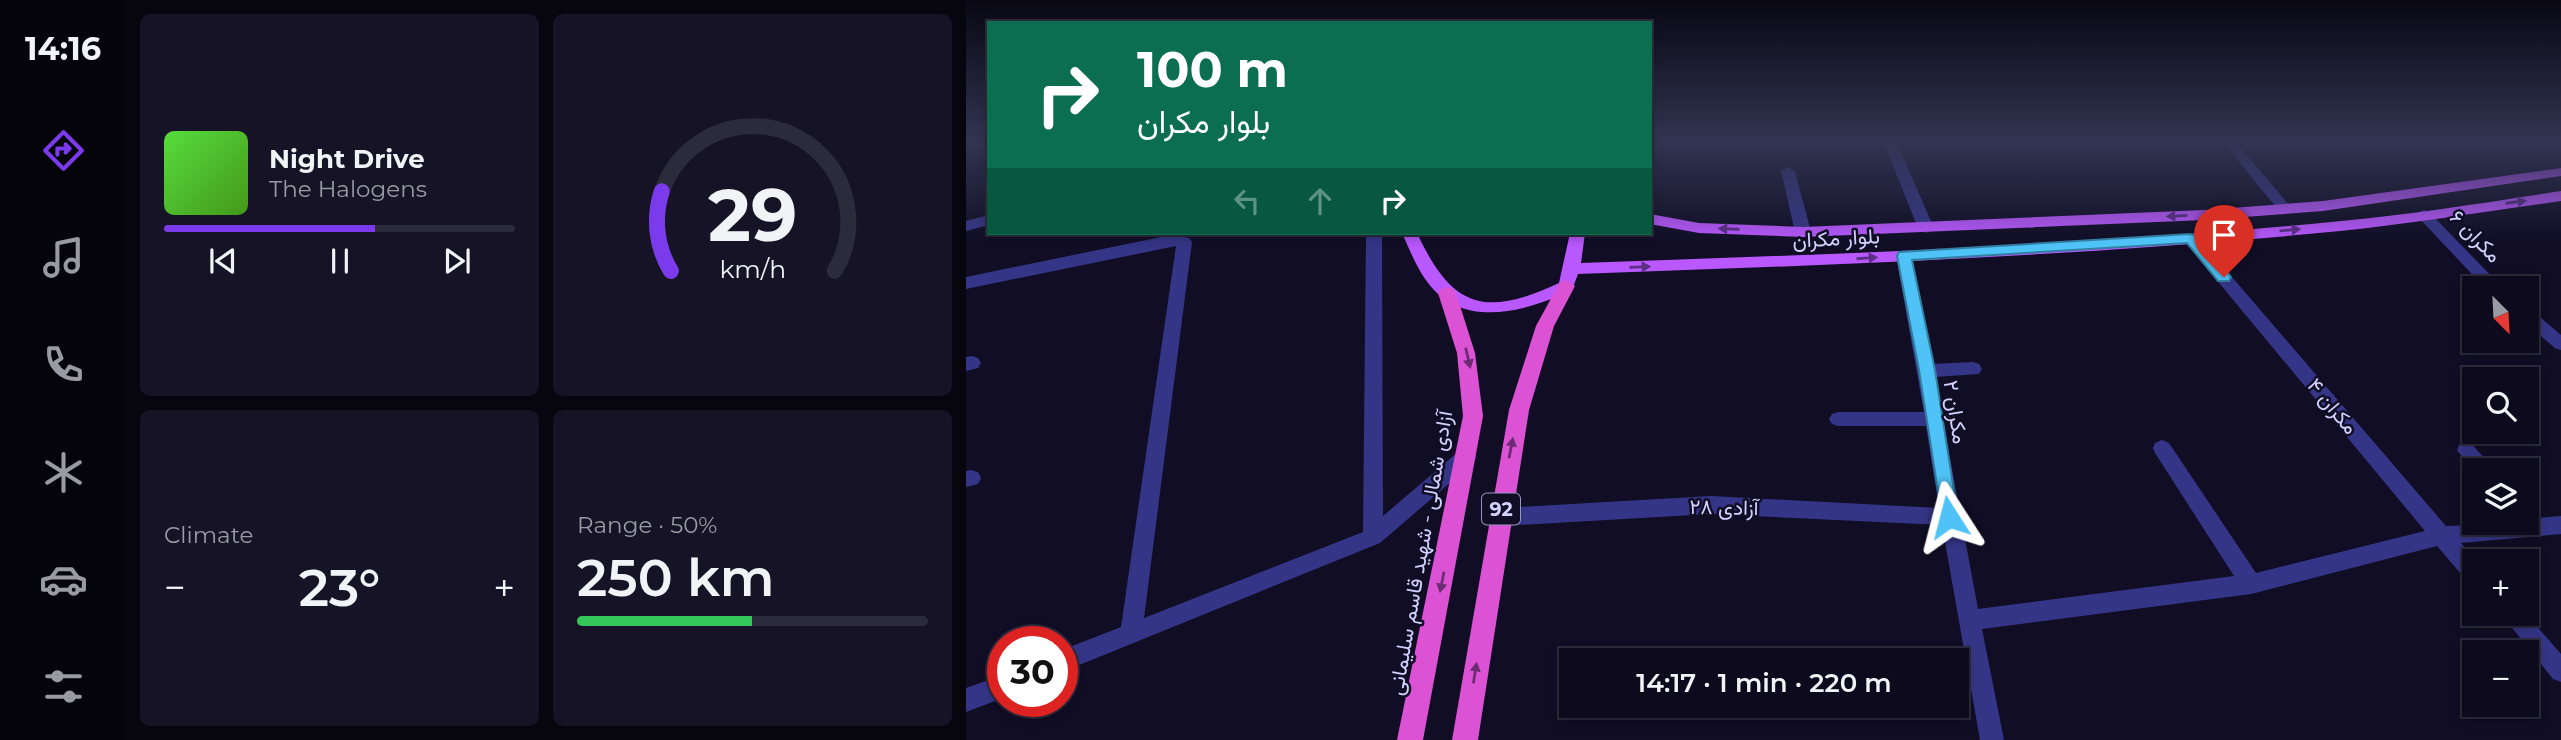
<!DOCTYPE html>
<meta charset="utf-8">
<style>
:root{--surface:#0c0a1c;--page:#151325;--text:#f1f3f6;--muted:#9a9aa3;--line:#2c2b3b;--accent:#7c3aed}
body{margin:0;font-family:Montserrat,Vazirmatn,sans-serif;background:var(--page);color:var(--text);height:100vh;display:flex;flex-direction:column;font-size:26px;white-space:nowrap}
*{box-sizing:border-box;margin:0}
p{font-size:23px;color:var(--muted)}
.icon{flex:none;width:38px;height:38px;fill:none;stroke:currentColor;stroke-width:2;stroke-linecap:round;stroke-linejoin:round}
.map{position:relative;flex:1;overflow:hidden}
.panel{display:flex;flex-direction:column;gap:14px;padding:14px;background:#07060f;width:840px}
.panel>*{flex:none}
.guide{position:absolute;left:21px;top:21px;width:665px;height:214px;border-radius:0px;box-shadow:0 4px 10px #0003,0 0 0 2px var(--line);background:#0b6e4f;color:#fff;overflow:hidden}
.needle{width:46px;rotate:156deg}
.fabs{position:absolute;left:1496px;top:276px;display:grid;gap:14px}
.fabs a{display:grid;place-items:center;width:77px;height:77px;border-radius:0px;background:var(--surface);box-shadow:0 4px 10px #0003,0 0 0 2px var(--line);font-size:35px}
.speed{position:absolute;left:21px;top:626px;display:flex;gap:14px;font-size:35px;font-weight:700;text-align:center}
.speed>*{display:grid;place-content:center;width:91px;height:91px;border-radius:50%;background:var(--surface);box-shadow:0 4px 10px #0003,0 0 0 2px var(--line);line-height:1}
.speed .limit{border:10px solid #d22;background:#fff;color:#111}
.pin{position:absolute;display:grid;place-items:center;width:60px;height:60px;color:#fff;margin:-72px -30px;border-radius:50% 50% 50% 0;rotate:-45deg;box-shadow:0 0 7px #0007}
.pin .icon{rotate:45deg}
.me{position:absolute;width:77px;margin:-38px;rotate:351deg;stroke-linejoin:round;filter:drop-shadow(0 0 5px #0008)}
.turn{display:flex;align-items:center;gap:24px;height:147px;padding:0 35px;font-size:32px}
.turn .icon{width:91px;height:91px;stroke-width:2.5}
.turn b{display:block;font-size:49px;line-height:60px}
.lanes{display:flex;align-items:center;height:66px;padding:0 35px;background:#0003;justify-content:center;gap:35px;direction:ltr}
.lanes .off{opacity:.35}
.big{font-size:52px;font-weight:600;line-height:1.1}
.panel .card{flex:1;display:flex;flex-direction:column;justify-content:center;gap:10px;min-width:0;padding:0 24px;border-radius:10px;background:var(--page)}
.panel .dial{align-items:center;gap:0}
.dial svg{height:182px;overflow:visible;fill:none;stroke:var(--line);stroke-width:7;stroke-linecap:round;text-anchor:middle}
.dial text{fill:var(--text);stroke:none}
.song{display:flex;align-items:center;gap:21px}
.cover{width:84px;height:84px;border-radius:10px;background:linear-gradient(135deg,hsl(110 70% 55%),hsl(100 70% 35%))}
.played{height:7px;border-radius:4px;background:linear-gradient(90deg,var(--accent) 60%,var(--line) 60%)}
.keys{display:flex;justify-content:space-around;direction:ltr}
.heat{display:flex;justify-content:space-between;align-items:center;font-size:38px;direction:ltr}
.charge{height:10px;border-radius:5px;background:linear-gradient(90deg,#34c759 50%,var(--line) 0)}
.panel .tiles{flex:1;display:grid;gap:14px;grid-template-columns:repeat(2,1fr)}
.trip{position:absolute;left:593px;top:648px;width:410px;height:70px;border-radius:0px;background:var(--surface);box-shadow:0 4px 10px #0003,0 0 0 2px var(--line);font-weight:600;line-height:70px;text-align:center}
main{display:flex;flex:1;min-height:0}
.tabs{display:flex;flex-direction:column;width:126px;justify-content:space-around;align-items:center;background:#05040b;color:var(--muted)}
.tabs .icon{width:49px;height:49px}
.tabs .on{color:var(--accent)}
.tabs b{font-size:32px;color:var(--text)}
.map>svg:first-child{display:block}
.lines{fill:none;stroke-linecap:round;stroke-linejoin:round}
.minor{fill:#353587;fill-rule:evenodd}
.primary{fill:#ba58ff;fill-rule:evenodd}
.trunk{fill:#dc52d4;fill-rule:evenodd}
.oneway{fill:#5c2f87}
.oneway2{fill:#6c2c74}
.route{fill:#4fc3f7;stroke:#337fa1;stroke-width:2}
.labels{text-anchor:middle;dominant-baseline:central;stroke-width:5;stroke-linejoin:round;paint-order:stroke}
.shield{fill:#100d25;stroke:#9996be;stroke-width:2}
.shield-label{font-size:19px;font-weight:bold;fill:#d4d1ff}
.street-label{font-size:21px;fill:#d4d1ff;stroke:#100d25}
</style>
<main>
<nav class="tabs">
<b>14:16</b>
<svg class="icon on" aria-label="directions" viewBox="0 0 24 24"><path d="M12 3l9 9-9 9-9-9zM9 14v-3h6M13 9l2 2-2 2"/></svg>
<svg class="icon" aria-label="music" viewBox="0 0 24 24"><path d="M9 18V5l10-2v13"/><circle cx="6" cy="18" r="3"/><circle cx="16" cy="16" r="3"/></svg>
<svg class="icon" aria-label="phone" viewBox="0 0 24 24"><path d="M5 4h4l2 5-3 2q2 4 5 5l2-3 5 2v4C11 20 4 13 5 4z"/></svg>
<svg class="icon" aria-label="climate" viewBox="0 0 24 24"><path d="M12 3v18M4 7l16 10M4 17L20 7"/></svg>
<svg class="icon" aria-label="car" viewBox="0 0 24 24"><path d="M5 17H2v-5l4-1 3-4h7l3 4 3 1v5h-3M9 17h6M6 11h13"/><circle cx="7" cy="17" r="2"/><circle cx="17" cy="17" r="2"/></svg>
<svg class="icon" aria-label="filters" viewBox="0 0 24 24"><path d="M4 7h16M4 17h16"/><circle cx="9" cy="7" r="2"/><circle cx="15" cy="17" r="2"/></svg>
</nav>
<section class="panel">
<div class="tiles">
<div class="card">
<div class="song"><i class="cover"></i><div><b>Night Drive</b><p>The Halogens</p></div></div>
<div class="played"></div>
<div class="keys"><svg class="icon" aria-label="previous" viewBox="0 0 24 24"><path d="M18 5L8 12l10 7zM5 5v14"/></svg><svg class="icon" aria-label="pause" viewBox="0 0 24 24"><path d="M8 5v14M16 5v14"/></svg><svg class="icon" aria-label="next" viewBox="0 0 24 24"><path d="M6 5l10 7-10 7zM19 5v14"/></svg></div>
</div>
<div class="card dial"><svg viewBox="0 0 100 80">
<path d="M14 69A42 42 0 1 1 86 69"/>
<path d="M14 69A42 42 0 0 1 10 34" stroke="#7c3aed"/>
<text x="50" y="56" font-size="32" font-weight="700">29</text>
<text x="50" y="72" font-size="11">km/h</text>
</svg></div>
<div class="card"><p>Climate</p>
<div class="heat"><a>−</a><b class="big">23°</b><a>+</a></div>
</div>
<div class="card"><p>Range · 50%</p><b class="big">250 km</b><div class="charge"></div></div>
</div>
</section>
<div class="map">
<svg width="1595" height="740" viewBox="0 0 1595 740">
<rect width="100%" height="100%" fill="#100d25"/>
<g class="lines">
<path class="minor" d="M917,141h13l38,87 -3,3 -5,2 -8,-5z
M1256,141h13l55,65 2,3 -2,3h-10z
M822,167l7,4 16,61 -8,5 -8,-5 -14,-61z
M1458,210l5,2 75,77h-18l-67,-71 -2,-3 2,-3z
M23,215v10l-23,6v-10z
M400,233h16l1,283 76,-65 7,-2 7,2 3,6 -3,6 -93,80 -318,129v-22l59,-23 55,-381 -210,43v-12l205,-42 18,3 3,4 -48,376 219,-86z
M1224,233l5,1 251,292 81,-3v-4l34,-3v18l-100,9 16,19h-3v22l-7,-3 -30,-35 -186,48 -269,35 22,111h-24l-38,-215 -231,-11 -211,12 -7,-3 -3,-6 3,-6 7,-3 211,-12 228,12 -13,-82h-88l-6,-2 -3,-5 3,-5 6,-2h86l-28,-156 8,-5 8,5 21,108 40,-2 6,2 3,5 -3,5 -44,3 43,232 256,-33 -79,-123 -2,-5 2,-5 7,-3 7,3 87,130 169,-42 -240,-289 -3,-4z
M1561,309l6,2 28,24v15l-6,-2 -28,-24z
M6,356l6,2 3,5 -3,5 -12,3v-14z
M1500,442l7,3 22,26 -21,2 -17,-23 2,-5z
M5,470l7,2 3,6 -3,6 -12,3v-16z
M1535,614h25l35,40v28l-8,-3z
M37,675v23l-37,14v-24z"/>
<path class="primary" d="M1595,168v8l-238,35 -119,9 -401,17 -104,-4 -49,-9v-10l49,9 104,4 401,-17 119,-9z
M1595,191v10c-73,10 -147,22 -221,30 -253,25 -508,34 -762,43l-6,16c-41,19 -101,39 -138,0 -15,-16 -23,-37 -32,-57h15c35,75 67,85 142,50l11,-50h15l-4,30c253,-9 507,-17 760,-42 74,-7 147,-19 220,-30z"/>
<path class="trunk" d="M600,280l9,6 -21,40 -25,84 -51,330h-26l57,-330 27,-84 24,-44z
M481,287l6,2 3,4 19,60 8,63 -60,324h-26l66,-324 -6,-63 -19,-60 3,-4z"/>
</g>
<defs><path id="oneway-solid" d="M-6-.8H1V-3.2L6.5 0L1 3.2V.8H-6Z" transform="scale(1.75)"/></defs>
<g class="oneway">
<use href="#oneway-solid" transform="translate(1550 202) rotate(-8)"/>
<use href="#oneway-solid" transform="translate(1211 216) rotate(177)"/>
<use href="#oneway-solid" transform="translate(763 229) rotate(-178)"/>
<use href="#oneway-solid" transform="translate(1324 230) rotate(-5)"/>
<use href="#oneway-solid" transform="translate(901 258) rotate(-4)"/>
<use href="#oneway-solid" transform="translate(674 267) rotate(-2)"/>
</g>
<g class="oneway2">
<use href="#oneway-solid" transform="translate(502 358) rotate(77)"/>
<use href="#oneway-solid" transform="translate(545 448) rotate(-79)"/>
<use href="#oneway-solid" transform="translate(476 582) rotate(101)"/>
<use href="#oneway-solid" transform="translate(509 673) rotate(-81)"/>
</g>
<linearGradient id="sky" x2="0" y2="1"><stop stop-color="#090714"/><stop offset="0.58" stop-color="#313551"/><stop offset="1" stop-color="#313551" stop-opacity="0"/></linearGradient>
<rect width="1595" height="244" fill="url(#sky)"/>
<path class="route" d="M1224,234l5,1 34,39 2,3 -2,4h-11l-31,-38 -275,17 23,110 23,147 -3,6 -6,2 -6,-2 -24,-153 -22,-114 2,-4z"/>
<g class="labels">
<rect class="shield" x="516" y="493.5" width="38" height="31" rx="5"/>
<g class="shield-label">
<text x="535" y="509">92</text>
</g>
<g class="street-label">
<text transform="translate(1510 236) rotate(46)">مکران ۶</text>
<text transform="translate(870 238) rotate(-3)">بلوار مکران</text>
<text transform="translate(1367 406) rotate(50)">مکران ۴</text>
<text transform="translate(990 412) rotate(81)">مکران ۲</text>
<text transform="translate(758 507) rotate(1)">آزادی ۲۸</text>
<text transform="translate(454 553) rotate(-80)">آزادی شمالی - شهید قاسم سلیمانی</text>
</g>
</g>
</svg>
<div class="fabs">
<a><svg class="needle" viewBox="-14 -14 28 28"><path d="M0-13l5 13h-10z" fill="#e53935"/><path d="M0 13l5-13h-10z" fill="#9a9aa3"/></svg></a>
<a><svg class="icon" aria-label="search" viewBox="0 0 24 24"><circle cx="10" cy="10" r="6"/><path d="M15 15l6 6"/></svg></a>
<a><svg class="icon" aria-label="layers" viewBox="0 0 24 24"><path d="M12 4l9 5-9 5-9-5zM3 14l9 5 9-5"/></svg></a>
<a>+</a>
<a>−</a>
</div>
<div class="speed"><div class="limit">30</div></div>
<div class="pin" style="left:1258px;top:277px;background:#d93025"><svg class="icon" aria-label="arrive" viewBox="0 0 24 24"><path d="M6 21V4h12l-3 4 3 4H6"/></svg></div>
<svg class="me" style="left:983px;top:517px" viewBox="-20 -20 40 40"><path d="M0-17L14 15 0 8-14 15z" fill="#4fc3f7" stroke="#fff" stroke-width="4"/></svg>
<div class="trip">14:17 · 1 min · 220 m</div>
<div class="guide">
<div class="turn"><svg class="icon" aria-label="right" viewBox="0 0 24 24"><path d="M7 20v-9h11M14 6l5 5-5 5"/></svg><div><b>100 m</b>بلوار مکران</div></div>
<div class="lanes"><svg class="icon off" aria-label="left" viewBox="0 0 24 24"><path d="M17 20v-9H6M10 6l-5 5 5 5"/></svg><svg class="icon off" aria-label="ahead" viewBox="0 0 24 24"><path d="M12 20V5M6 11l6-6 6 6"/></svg><svg class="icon" aria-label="right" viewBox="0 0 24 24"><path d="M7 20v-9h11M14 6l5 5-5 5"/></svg></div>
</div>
</div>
</main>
